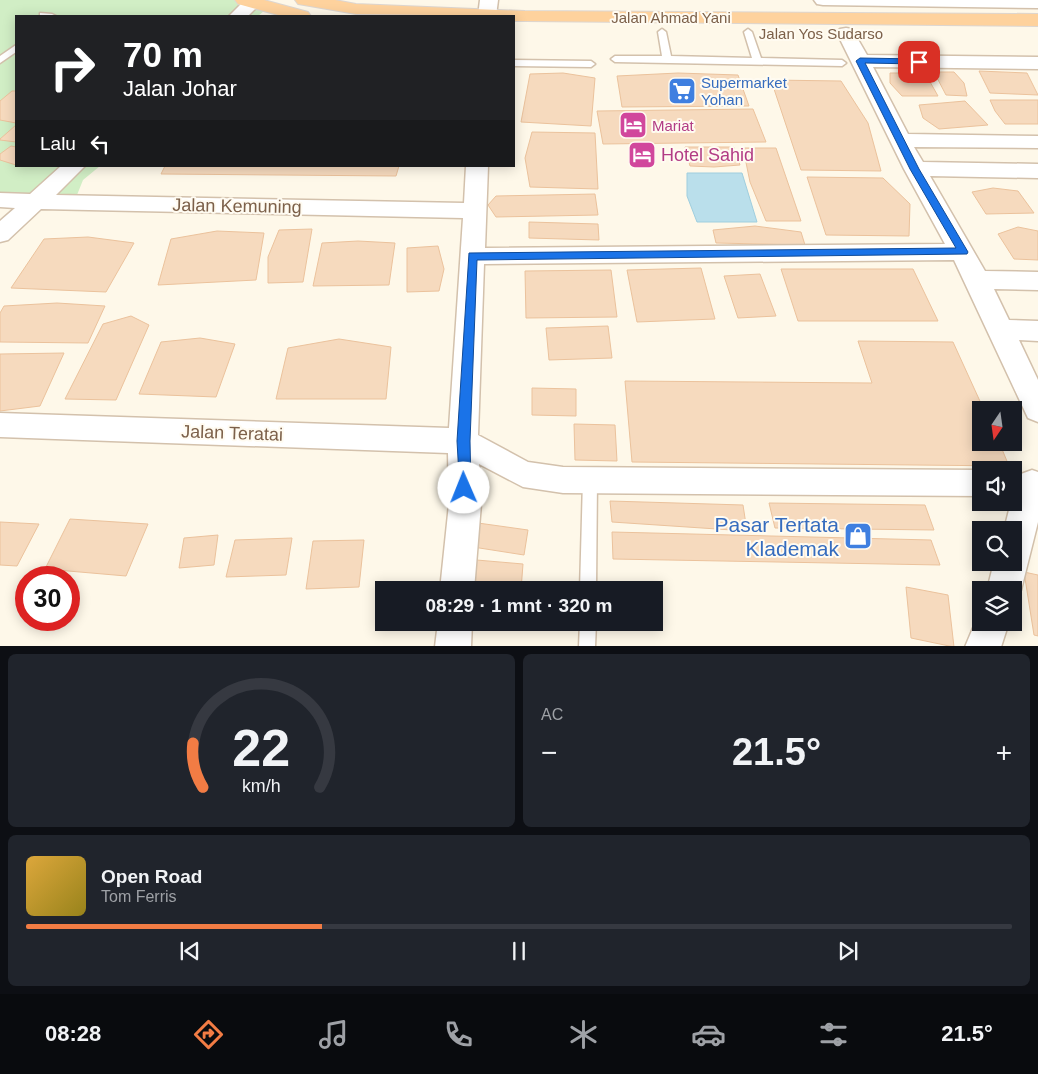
<!DOCTYPE html>
<html lang="id">
<meta charset="utf-8">
<style>
:root{--surface:#171b24;--page:#20242c;--text:#f1f3f6;--muted:#9ea1a6;--line:#363941;--accent:#f27c44}
body{margin:0;font-family:Helvetica,sans-serif;background:var(--page);color:var(--text);height:100vh;display:flex;flex-direction:column;font-size:19px;white-space:nowrap}
*{box-sizing:border-box;margin:0}
p{font-size:16px;color:var(--muted)}
.icon{flex:none;width:28px;height:28px;fill:none;stroke:currentColor;stroke-width:2;stroke-linecap:round;stroke-linejoin:round}
.map{position:relative;height:646px;overflow:hidden}
.sheet{display:flex;flex-direction:column;gap:8px;padding:8px;background:#0d0f14;flex:1}
.sheet>*{flex:none}
.hud{position:absolute;left:15px;top:15px;width:500px;height:152px;border-radius:0px;box-shadow:0 2px 12px #0003;background:#202124;color:#fff;overflow:hidden}
.needle{width:32px;rotate:193deg}
.tools{position:absolute;left:972px;top:401px;display:grid;gap:10px}
.tools a{display:grid;place-items:center;width:50px;height:50px;border-radius:0px;background:var(--surface);box-shadow:0 2px 12px #0003;font-size:25px}
.speed{position:absolute;left:15px;top:566px;display:flex;gap:10px;font-size:25px;font-weight:700;text-align:center}
.speed>*{display:grid;place-content:center;width:65px;height:65px;border-radius:50%;background:var(--surface);box-shadow:0 2px 12px #0003;line-height:1}
.speed .limit{border:8px solid #d22;background:#fff;color:#111}
.pin{position:absolute;display:grid;place-items:center;width:42px;height:42px;color:#fff;margin:-21px;border-radius:10px;box-shadow:0 2px 8px #0006}
.me{position:absolute;width:55px;margin:-28px;rotate:359deg;stroke-linejoin:round;filter:drop-shadow(0 0 4px #0008)}
.turn{display:flex;align-items:center;gap:18px;height:105px;padding:0 25px;font-size:22px}
.turn .icon{width:65px;height:65px;stroke-width:2.5}
.turn b{display:block;font-size:35px;line-height:42px}
.then{display:flex;align-items:center;height:48px;padding:0 25px;background:#0003;gap:10px;font-size:19px}
.big{font-size:38px;font-weight:700;line-height:1.1}
.sheet .tile{flex:1;display:flex;flex-direction:column;justify-content:center;gap:8px;min-width:0;padding:0 18px;border-radius:8px;background:var(--page)}
.sheet .dial{align-items:center;gap:0}
.dial svg{height:130px;overflow:visible;fill:none;stroke:var(--line);stroke-width:7;stroke-linecap:round;text-anchor:middle}
.dial text{fill:var(--text);stroke:none}
.song{display:flex;align-items:center;gap:15px}
.cover{width:60px;height:60px;border-radius:8px;background:linear-gradient(135deg,hsl(40 70% 55%),hsl(50 70% 35%))}
.played{height:5px;border-radius:2px;background:linear-gradient(90deg,var(--accent) 30%,var(--line) 30%)}
.keys{display:flex;justify-content:space-around;direction:ltr}
.heat{display:flex;justify-content:space-between;align-items:center;font-size:28px;direction:ltr}
.sheet .tiles{flex:1;display:grid;gap:8px;grid-template-columns:1fr 1fr}
.tile:last-child{grid-column:span 2}
.trip{position:absolute;left:375px;top:581px;width:288px;height:50px;border-radius:0px;background:var(--surface);box-shadow:0 2px 12px #0003;font-weight:700;line-height:50px;text-align:center}
.tabs{display:flex;height:80px;justify-content:space-around;align-items:center;background:#090b0e;color:var(--muted)}
.tabs .icon{width:35px;height:35px}
.tabs .current{color:var(--accent)}
.tabs b{font-size:22px;color:var(--text)}
.map>svg:first-child{display:block}
.green{fill:#d1eec5}
.water{fill:#badfeb;stroke:#9fcede}
.building{fill:#f6dabe;stroke:#ebc29c}
.lines{fill:none;stroke-linecap:round;stroke-linejoin:round}
.service-casing{stroke:#d3c1ac;stroke-width:3}
.minor-casing{stroke:#d3c1ac;stroke-width:3}
.trunk-casing{stroke:#ddd6d0;stroke-width:2}
.service{fill:#fff;fill-rule:evenodd}
.minor{fill:#fff;fill-rule:evenodd}
.trunk{fill:#fed29d;fill-rule:evenodd}
.route{fill:#1a73e8;stroke:#114b97}
.labels{text-anchor:middle;dominant-baseline:central;stroke-width:4;stroke-linejoin:round;paint-order:stroke}
.far-street-label{font-size:15px;fill:#7c6049;stroke:#fffbf1}
.far-shop-label{font-size:15px;fill:#366cbe;stroke:#fffbf1;text-anchor:start}
.far-hotel-label{font-size:15px;fill:#b23c85;stroke:#fffbf1;text-anchor:start}
.hotel-label{font-size:18px;fill:#b23c85;stroke:#fffbf1;text-anchor:start}
.street-label{font-size:18px;fill:#7c6049;stroke:#fffbf1}
.near-shop-label{font-size:21px;fill:#366cbe;stroke:#fffbf1;text-anchor:end}
</style>
<div class="map">
<svg width="1038" height="647" viewBox="0 0 1038 647">
<rect width="100%" height="100%" fill="#fef8e9"/>
<path class="green" d="M0,0h234l30,11 -6,5h-242v150h84l-17,14 -8,20 -75,-4z"/>
<path class="water" d="M687,173h55l15,49h-60l-10,-26z"/>
<path class="building" d="M979,71l48,2 11,22 -48,-2z
M934,72h20l10,11 3,13 -21,-1z
M563,73l32,5 -4,48 -70,-4 9,-48z
M678,73l60,2 11,31 -127,1 -5,-31z
M890,73h35l13,23h-36l-12,-13z
M771,80l70,1 27,42 13,48 -80,-1z
M12,91h4v32l-16,-3v-19z
M990,100h48v24h-33l-10,-13z
M965,101l23,24 -49,4 -16,-11 -4,-13z
M753,109l13,33 -163,2 -6,-33z
M16,125v17l-16,-2v-1z
M532,132l63,1 3,56 -68,-2 -5,-29z
M11,146l5,1v18l-16,-5v-6z
M685,147h49l6,18 -26,2 -24,-1z
M743,148h33l25,73h-35l-16,-39z
M165,166h234l-3,10 -235,-2z
M807,177l76,1 27,26 -1,32 -83,-1z
M993,188l25,3 16,22 -48,1 -14,-22z
M595,194l3,21 -102,2 -8,-12 8,-9z
M529,222l69,2 1,16 -70,-2z
M755,226l46,6 4,13 -89,-2 -3,-13z
M1018,227l20,4v29l-24,-1 -16,-25z
M312,229l-9,53 -35,1v-26l11,-27z
M217,231l47,2 -8,47 -98,5 13,-46z
M88,237l46,6 -28,49 -95,-4 33,-49z
M358,241l37,2 -6,42 -76,1 9,-43z
M438,246l6,23 -5,22 -32,1v-44z
M701,268l14,51 -78,3 -10,-52z
M781,269h132l25,52h-140z
M611,270l6,47 -91,1 -1,-47z
M760,274l16,42 -38,2 -14,-42z
M57,303l48,3 -17,37 -88,-1v-29l4,-7z
M131,316l18,9 -33,75 -51,-1 38,-75z
M608,326l4,32 -63,2 -3,-32z
M200,338l35,6 -19,53 -77,-3 22,-52z
M339,339l52,8 -5,52h-110l12,-51z
M858,341l95,1 31,68h-3v32h18l10,24 -377,-4 -7,-81 247,2z
M64,353l-24,53 -40,5v-57z
M532,388l44,1v27l-44,-1z
M574,424l41,1 2,36 -42,-1z
M610,501l133,4 4,26 -135,-9z
M769,503l156,2 9,25 -159,-2z
M70,519l78,5 -22,52 -81,-7z
M0,522l39,2 -22,42 -17,-1z
M478,523l50,7 -4,25 -51,-8z
M612,532l319,8 9,25 -327,-6z
M218,535l-4,30 -35,3 5,-30z
M292,538l-6,37 -60,2 9,-37z
M364,540l-5,47 -53,2 7,-48z
M465,559l58,5 -2,26h-53z
M1024,572l14,3v61l-4,-1z
M906,587l42,8 6,52 -43,-9z"/>
<g class="lines">
<defs>
<path id="service" d="M40,13l12,1 4,2h-16z
M662,29l4,3 5,24 81,2 -8,-26 4,-3 4,3 9,26 81,2 4,3 -4,3 -227,-4 -4,-3 4,-3h47l-4,-24z
M16,45v7l-16,11v-7z
M514,60l77,1 4,3 -4,3 -77,-1z
M590,474l5,2 2,4 -1,110h-16l3,-110 2,-4z
M580,622h16l-1,25h-16z"/>
<path id="minor" d="M245,0h13l3,3 -13,13h-19z
M480,0h18l-2,16h-18z
M814,0h224v8l-215,-3 -6,-1z
M846,28l6,1 15,26 171,2v12l-165,-2 35,67 130,2v12l-124,-1 9,15 115,2v14l-108,-2 55,95 53,1v18l-44,-1 15,31 29,1v20l-19,-1 19,40v42l-10,-4 -74,-158 -470,4 -6,171 50,27 35,5 418,3v26l-418,-3 -40,-6 -44,-23 2,40 -7,86h-34l9,-86 -1,-51 -448,-16v-24l449,15 14,-210 -422,-9 -33,31 -8,2v-21l15,-13 -15,-1v-14l30,1 31,-28h24l-29,29 408,8 2,-37h22l-3,82 460,-4 -41,-75 -67,-136 3,-4z
M1032,470l6,2v50l-17,68 -7,12v-12h-27l7,-28h20v-32h-10l7,-28h3v-9l7,-19z
M981,609v13h28l-8,25h-36z
M438,622h34l-1,25h-36z"/>
<path id="trunk" d="M235,0h29l44,12 3,4h-29l-44,-12z
M295,0h40l21,4 169,7 513,3v12l-513,-5h-11v-5l-158,-2 -52,-9 -6,-1z"/>
</defs>
<use href="#service" class="service-casing"/>
<use href="#minor" class="minor-casing"/>
<use href="#trunk" class="trunk-casing"/>
<use href="#service" class="service"/>
<use href="#minor" class="minor"/>
<use href="#trunk" class="trunk"/>
</g>
<path class="route" d="M860,58l59,1 4,3 -4,2 -54,-1 54,106 49,83 -1,2 -490,6 -7,181 1,47 -2,5h-9l-3,-52 12,-188 487,-5 -46,-79 -54,-108z"/>
<defs>
<symbol id="supermarket-square" viewBox="-11 -11 22 22"><rect x="-9" y="-9" width="18" height="18" rx="4" fill="#3f7fe0" stroke="#fffbf1"/><path d="M-6-5.5h2.5l.6 2H6L4.5 2H-2.5L-4.4-4H-6ZM-1.5 3.2a1.3 1.3 0 1 0 .1 0ZM3 3.2a1.3 1.3 0 1 0 .1 0Z" fill="#fff"/></symbol>
<symbol id="hotel-square" viewBox="-11 -11 22 22"><rect x="-9" y="-9" width="18" height="18" rx="4" fill="#d1479c" stroke="#fffbf1"/><path d="M-6-4.5h1.5V1H6V5H4.5V3h-9V5H-6ZM-4 0a1.8 1.8 0 1 1 3.6 0ZM.5 0V-2.5h3Q6-2.5 6 0Z" fill="#fff"/></symbol>
<symbol id="shop-square" viewBox="-11 -11 22 22"><rect x="-9" y="-9" width="18" height="18" rx="4" fill="#3f7fe0" stroke="#fffbf1"/><path d="M-5-2.5h2.3a2.7 3.5 0 0 1 5.4 0H5L5.5 6h-11ZM-1.5-2.5h3a1.5 2.3 0 0 0-3 0Z" fill="#fff"/></symbol>
</defs>
<g fill-rule="evenodd">
<use href="#supermarket-square" x="666" y="75" width="32" height="32"/>
<use href="#hotel-square" x="617" y="109" width="32" height="32"/>
<use href="#hotel-square" x="626" y="139" width="32" height="32"/>
<use href="#shop-square" x="842" y="520" width="32" height="32"/>
</g>
<g class="labels">
<g class="far-street-label">
<text x="671" y="17">Jalan Ahmad Yani</text>
<text x="821" y="33">Jalan Yos Sudarso</text>
</g>
<g class="far-shop-label">
<text x="701" y="82">Supermarket<tspan x="701" dy="17">Yohan</tspan></text>
</g>
<g class="far-hotel-label">
<text x="652" y="125">Mariat</text>
</g>
<g class="hotel-label">
<text x="661" y="155">Hotel Sahid</text>
</g>
<g class="street-label">
<text transform="translate(237 206) rotate(1)">Jalan Kemuning</text>
<text transform="translate(232 433) rotate(2)">Jalan Teratai</text>
</g>
<g class="near-shop-label">
<text x="839" y="524">Pasar Tertata<tspan x="839" dy="24">Klademak</tspan></text>
</g>
</g>
</svg>
<div class="tools">
<a><svg class="needle" viewBox="-14 -14 28 28"><path d="M0-13l5 13h-10z" fill="#e53935"/><path d="M0 13l5-13h-10z" fill="#9ea1a6"/></svg></a>
<a><svg class="icon" aria-label="sound" viewBox="0 0 24 24"><path d="M4 9h4l5-4v14l-5-4H4zM17 9q2 3 0 6"/></svg></a>
<a><svg class="icon" aria-label="search" viewBox="0 0 24 24"><circle cx="10" cy="10" r="6"/><path d="M15 15l6 6"/></svg></a>
<a><svg class="icon" aria-label="layers" viewBox="0 0 24 24"><path d="M12 4l9 5-9 5-9-5zM3 14l9 5 9-5"/></svg></a>
</div>
<div class="speed"><div class="limit">30</div></div>
<div class="pin" style="left:919px;top:62px;background:#d93025"><svg class="icon" aria-label="arrive" viewBox="0 0 24 24"><path d="M6 21V4h12l-3 4 3 4H6"/></svg></div>
<svg class="me" style="left:464px;top:488px" viewBox="-20 -20 40 40"><circle r="19" fill="#fff"/><path d="M0-13L10 11 0 6-10 11z" fill="#1a73e8"/></svg>
<div class="trip">08:29 · 1 mnt · 320 m</div>
<div class="hud">
<div class="turn"><svg class="icon" aria-label="right" viewBox="0 0 24 24"><path d="M7 20v-9h11M14 6l5 5-5 5"/></svg><div><b>70 m</b>Jalan Johar</div></div>
<div class="then">Lalu<svg class="icon" aria-label="left" viewBox="0 0 24 24"><path d="M17 20v-9H6M10 6l-5 5 5 5"/></svg></div>
</div>
</div>
<section class="sheet">
<div class="tiles">
<div class="tile dial"><svg viewBox="0 0 100 80">
<path d="M14 69A42 42 0 1 1 86 69"/>
<path d="M14 69A42 42 0 0 1 8 42" stroke="#f27c44"/>
<text x="50" y="56" font-size="32" font-weight="700">22</text>
<text x="50" y="72" font-size="11">km/h</text>
</svg></div>
<div class="tile"><p>AC</p>
<div class="heat"><a>−</a><b class="big">21.5°</b><a>+</a></div>
</div>
<div class="tile">
<div class="song"><i class="cover"></i><div><b>Open Road</b><p>Tom Ferris</p></div></div>
<div class="played"></div>
<div class="keys"><svg class="icon" aria-label="previous" viewBox="0 0 24 24"><path d="M18 5L8 12l10 7zM5 5v14"/></svg><svg class="icon" aria-label="pause" viewBox="0 0 24 24"><path d="M8 5v14M16 5v14"/></svg><svg class="icon" aria-label="next" viewBox="0 0 24 24"><path d="M6 5l10 7-10 7zM19 5v14"/></svg></div>
</div>
</div>
</section>
<nav class="tabs">
<b>08:28</b>
<svg class="icon current" aria-label="directions" viewBox="0 0 24 24"><path d="M12 3l9 9-9 9-9-9zM9 14v-3h6M13 9l2 2-2 2"/></svg>
<svg class="icon" aria-label="music" viewBox="0 0 24 24"><path d="M9 18V5l10-2v13"/><circle cx="6" cy="18" r="3"/><circle cx="16" cy="16" r="3"/></svg>
<svg class="icon" aria-label="phone" viewBox="0 0 24 24"><path d="M5 4h4l2 5-3 2q2 4 5 5l2-3 5 2v4C11 20 4 13 5 4z"/></svg>
<svg class="icon" aria-label="climate" viewBox="0 0 24 24"><path d="M12 3v18M4 7l16 10M4 17L20 7"/></svg>
<svg class="icon" aria-label="car" viewBox="0 0 24 24"><path d="M5 17H2v-5l4-1 3-4h7l3 4 3 1v5h-3M9 17h6M6 11h13"/><circle cx="7" cy="17" r="2"/><circle cx="17" cy="17" r="2"/></svg>
<svg class="icon" aria-label="filters" viewBox="0 0 24 24"><path d="M4 7h16M4 17h16"/><circle cx="9" cy="7" r="2"/><circle cx="15" cy="17" r="2"/></svg>
<b>21.5°</b>
</nav>
